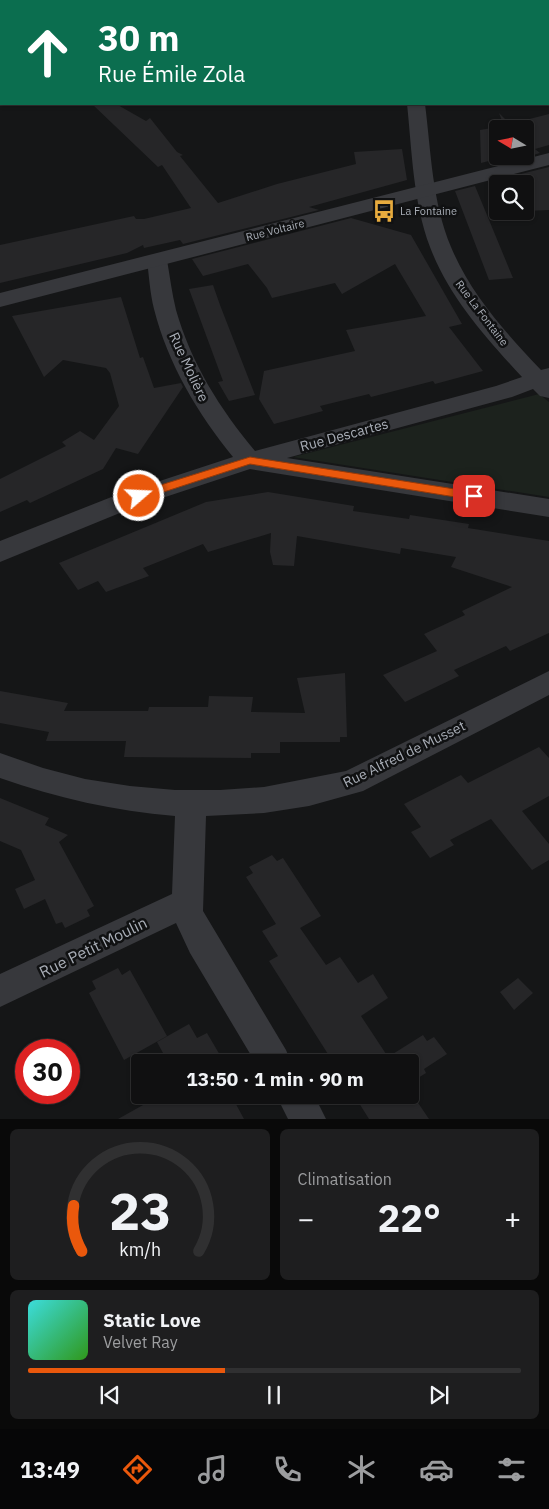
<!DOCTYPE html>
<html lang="fr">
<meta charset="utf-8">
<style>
:root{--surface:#101011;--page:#1e1e1f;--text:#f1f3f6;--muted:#9c9d9f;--line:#303031;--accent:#ea580c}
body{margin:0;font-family:"IBM Plex Sans",sans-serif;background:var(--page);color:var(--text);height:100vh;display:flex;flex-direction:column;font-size:19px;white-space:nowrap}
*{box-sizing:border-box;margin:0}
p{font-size:16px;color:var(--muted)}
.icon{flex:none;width:28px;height:28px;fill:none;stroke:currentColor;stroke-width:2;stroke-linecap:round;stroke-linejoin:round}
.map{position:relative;height:1119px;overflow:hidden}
.sheet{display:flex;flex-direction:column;gap:10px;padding:10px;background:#090909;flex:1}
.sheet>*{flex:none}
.hud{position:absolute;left:0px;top:0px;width:550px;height:105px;box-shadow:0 1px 4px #0004,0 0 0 1px var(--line);background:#0b6e4f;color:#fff;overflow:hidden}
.needle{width:32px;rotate:280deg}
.controls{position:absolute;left:489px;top:120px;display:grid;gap:10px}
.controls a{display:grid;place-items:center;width:45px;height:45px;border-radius:5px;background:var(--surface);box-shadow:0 1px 4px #0004,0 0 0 1px var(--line);font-size:25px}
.speed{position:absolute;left:15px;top:1039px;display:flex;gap:10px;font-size:25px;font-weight:700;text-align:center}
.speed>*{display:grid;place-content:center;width:65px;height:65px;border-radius:50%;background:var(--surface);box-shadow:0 1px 4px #0004,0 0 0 1px var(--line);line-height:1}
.speed .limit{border:8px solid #d22;background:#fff;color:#111}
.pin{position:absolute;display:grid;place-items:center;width:42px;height:42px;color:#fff;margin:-21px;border-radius:10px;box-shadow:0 2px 8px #0006}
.me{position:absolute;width:55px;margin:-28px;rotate:71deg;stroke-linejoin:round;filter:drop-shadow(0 0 4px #0008)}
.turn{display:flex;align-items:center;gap:18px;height:105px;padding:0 15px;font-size:22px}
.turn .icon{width:65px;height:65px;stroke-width:2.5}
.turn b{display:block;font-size:35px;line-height:42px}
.big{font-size:38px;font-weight:800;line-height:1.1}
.sheet .tile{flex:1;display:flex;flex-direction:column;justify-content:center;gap:8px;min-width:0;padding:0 18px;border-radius:8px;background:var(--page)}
.sheet .dial{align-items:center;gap:0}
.dial svg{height:130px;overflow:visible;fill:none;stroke:var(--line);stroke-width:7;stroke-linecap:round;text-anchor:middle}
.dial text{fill:var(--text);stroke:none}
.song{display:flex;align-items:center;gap:15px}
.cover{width:60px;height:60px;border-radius:8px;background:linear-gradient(135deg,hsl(180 70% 55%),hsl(110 70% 35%))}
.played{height:5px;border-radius:2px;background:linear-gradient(90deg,var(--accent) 40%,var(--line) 40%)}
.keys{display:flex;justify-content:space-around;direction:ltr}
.heat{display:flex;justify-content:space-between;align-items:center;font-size:28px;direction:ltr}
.sheet .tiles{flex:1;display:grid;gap:10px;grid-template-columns:1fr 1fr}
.tile:last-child{grid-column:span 2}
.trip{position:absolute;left:131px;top:1054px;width:288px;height:50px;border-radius:5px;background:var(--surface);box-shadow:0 1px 4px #0004,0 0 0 1px var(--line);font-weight:800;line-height:50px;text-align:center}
.dock{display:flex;height:80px;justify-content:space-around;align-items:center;background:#060607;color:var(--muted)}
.dock .icon{width:35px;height:35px}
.dock .active{color:var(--accent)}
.dock b{font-size:22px;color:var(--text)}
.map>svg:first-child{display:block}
.green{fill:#1c221d}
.building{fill:#262628}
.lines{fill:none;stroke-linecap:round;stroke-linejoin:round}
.minor{fill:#37383c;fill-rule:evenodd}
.tertiary{fill:#37383c;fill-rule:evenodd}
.route{fill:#ea580c;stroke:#983908}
.labels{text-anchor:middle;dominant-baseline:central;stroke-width:5;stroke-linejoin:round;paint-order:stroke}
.far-poi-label{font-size:11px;fill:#a8adb6;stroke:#101112;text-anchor:start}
.far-street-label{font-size:11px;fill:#a8adb6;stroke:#101112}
.street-label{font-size:14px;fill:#a8adb6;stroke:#101112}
.near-street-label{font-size:16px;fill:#a8adb6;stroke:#101112}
</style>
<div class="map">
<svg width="549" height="1119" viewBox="0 0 549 1119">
<rect width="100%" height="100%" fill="#151617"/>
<path class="green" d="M539,394l10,8v95l-256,-40z"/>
<path class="building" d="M92,104h24l30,17 4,-3 27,34 6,3 -3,1 38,47 59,-19 79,-20 -2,-12 48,-3 5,31 -98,27 10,3 -136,34 -3,-4 -36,8 -1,-3 -16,8 -127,30v-38l134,-29 2,3h8l47,-11 -29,-43 -4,2z
M499,113l11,11 39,-10v31l-14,4 5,4 -24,7 -2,-4h11v-27h-27v27h10l-27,7 -1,-33 24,-4z
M549,167v43l-24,1v-27l-4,-10z
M475,186l38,92 -24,2 -34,-89z
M351,218l60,17 51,89 -13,3 34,44 -48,13 -2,-3 -62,16 -2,-3 -49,12 3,5 -49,13 -15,-25 5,-28 91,-20 -9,-21 80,-14 -31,-52 -53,30 -7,-11 -63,15 -5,-10 -19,-24 -45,12 -11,-17z
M213,285l7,20 35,90 -26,6 -11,-19 5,-1 -34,-92z
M121,297l19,61 3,-1 11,31 27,-5 2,4 -45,67 -22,-6 -13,21 -73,34 -3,-3 -27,12v-33l66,-33 -4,-4 18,-11 14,9 25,-34 -9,-33 -4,-5 -43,-8 -19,17 -32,-61z
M268,492l86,14 -1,5 56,8 1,-4 59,9 -1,4 81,13v92l-39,18 -4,-5 -52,24 5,6 -54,26 -22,-27 54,-24 -13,-17 41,-19 -3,-4 50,-24 -61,-20 5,-10 -55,-9 -1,6 -103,-18 -3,30 -21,-1 -3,-13 1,-19 -63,19 -5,-8 -60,24 6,8 -43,16 -8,-11 -20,9 -19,-27 147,-61z
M345,673l2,64h-7v5h-60v11h-29v5l-127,-1 2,-16h-80l3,-9 -49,-9v-32l68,12 -4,8h84l1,-4h59l1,-11 44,1 -2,15 54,1 -8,-35z
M539,747l10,11v38l-27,15 27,33v16l-17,10 -41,-51 -41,21 4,5 -24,13 -19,-26 10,-5 -17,-23 57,-29 7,8z
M0,798l49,20 -4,7 23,10 -9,7 35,64 -7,4 3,6 -25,12 -3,-6 -6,2 -11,-25 -21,10 -9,-20 20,-9 -14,-30 -21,-9z
M272,855l5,6 6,-3 38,58 -21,12 26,37 14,-8 18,26 15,-9 15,24 -27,18 27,41 35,-22 4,6 7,-4 13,17 -23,15 2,4 -16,10v-21h-77l-64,-101 9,-5 -16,-25 14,-7 -30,-47 7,-4 -4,-6z
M118,968l4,7 8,-5 37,66 -43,24 -35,-67 7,-4 -4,-8z
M518,978l15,15 -19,17 -14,-18z
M189,1024l8,14 10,-5 17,29h-56l-11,-20z
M410,1091l19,28h-60l-15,-24h56z
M161,1095h70l13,24h-126z"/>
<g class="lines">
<path class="minor" d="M91,0h18v1h-17z
M0,73h1v10h-1z
M407,104h18c6,47 7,98 26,143 20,48 55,86 90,123l8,-2v30l-9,-2 -7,-7 -21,8 -225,61 262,41v18l-299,-48 -118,39 -132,54v-21l114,-45 119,-39c-35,-43 -65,-93 -79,-148 -4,-16 -5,-33 -7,-49l3,-4 7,-2 7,2 3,4c3,17 5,34 9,50 15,53 44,99 79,141l241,-65 26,-9c-36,-39 -73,-80 -92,-130 -17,-45 -18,-96 -23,-143z
M549,671v24l-186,96 -54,15 -45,7 -58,3 -3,95 83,139 5,12h-36l-65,-109 -14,-30 -176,84v-33l172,-80 3,-78c-61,-5 -117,-18 -175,-38v-25l43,15 42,11 45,7 45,4h45l44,-3 82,-16z
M276,1095h38l12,24h-38z"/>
<path class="tertiary" d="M549,153v12l-549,142v-14z"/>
</g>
<path class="route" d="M250,457l224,35 6,4 -6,4 -224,-36 -111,36 -6,-4 2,-3z"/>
<defs>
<symbol id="bus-bare" viewBox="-9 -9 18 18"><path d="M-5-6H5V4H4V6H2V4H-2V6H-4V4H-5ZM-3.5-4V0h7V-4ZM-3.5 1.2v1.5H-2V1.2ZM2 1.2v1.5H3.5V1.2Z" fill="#e7ab3e" stroke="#101112" stroke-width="2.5" paint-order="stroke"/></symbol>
</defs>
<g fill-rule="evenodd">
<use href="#bus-bare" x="368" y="195" width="32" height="32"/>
</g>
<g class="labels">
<g class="far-poi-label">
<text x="400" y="211">La Fontaine</text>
</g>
<g class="far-street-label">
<text transform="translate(275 230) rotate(-14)">Rue Voltaire</text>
<text transform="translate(482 313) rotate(53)">Rue La Fontaine</text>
</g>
<g class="street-label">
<text transform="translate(189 367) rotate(65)">Rue Molière</text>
<text transform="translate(344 435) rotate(-15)">Rue Descartes</text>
<text transform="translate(404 754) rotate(-26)">Rue Alfred de Musset</text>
</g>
<g class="near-street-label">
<text transform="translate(93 947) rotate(-26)">Rue Petit Moulin</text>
</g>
</g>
</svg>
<div class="controls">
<a><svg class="needle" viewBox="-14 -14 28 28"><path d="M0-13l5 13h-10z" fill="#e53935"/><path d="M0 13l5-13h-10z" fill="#9c9d9f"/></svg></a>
<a><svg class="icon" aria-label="search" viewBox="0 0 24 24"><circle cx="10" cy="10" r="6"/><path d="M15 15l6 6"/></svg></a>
</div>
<div class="speed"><div class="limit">30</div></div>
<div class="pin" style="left:474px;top:496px;background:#d93025"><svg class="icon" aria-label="arrive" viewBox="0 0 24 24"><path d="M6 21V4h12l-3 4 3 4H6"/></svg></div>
<svg class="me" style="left:139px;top:496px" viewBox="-20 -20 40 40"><circle r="17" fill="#ea580c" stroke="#fff" stroke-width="3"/><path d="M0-11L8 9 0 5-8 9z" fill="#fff"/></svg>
<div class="trip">13:50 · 1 min · 90 m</div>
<div class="hud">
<div class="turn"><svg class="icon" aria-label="ahead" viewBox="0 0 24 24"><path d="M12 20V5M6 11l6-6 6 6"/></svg><div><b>30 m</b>Rue Émile Zola</div></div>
</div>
</div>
<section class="sheet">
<div class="tiles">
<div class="tile dial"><svg viewBox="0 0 100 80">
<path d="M14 69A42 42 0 1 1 86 69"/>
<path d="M14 69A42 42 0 0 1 9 41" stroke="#ea580c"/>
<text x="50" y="56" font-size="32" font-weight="700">23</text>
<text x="50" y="72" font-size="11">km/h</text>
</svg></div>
<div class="tile"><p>Climatisation</p>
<div class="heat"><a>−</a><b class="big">22°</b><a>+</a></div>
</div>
<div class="tile">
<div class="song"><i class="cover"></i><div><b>Static Love</b><p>Velvet Ray</p></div></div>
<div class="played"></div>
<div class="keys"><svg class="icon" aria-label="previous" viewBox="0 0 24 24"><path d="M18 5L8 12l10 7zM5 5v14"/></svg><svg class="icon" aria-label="pause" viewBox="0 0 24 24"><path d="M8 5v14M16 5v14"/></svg><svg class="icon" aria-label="next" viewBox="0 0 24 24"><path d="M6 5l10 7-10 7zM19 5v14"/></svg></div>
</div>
</div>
</section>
<nav class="dock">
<b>13:49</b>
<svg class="icon active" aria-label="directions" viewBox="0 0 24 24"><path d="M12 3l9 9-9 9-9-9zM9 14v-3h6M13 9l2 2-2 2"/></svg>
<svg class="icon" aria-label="music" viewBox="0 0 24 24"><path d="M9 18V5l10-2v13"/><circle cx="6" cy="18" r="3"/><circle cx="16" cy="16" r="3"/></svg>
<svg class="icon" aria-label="phone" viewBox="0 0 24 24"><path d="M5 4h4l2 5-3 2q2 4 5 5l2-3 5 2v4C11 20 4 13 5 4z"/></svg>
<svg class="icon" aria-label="climate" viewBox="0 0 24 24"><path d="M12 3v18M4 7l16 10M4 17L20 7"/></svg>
<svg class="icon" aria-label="car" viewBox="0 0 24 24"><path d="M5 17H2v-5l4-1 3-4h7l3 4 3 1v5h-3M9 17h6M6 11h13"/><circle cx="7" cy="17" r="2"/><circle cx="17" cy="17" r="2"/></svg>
<svg class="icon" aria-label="filters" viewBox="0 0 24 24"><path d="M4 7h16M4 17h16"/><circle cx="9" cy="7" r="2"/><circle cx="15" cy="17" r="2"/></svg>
</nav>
